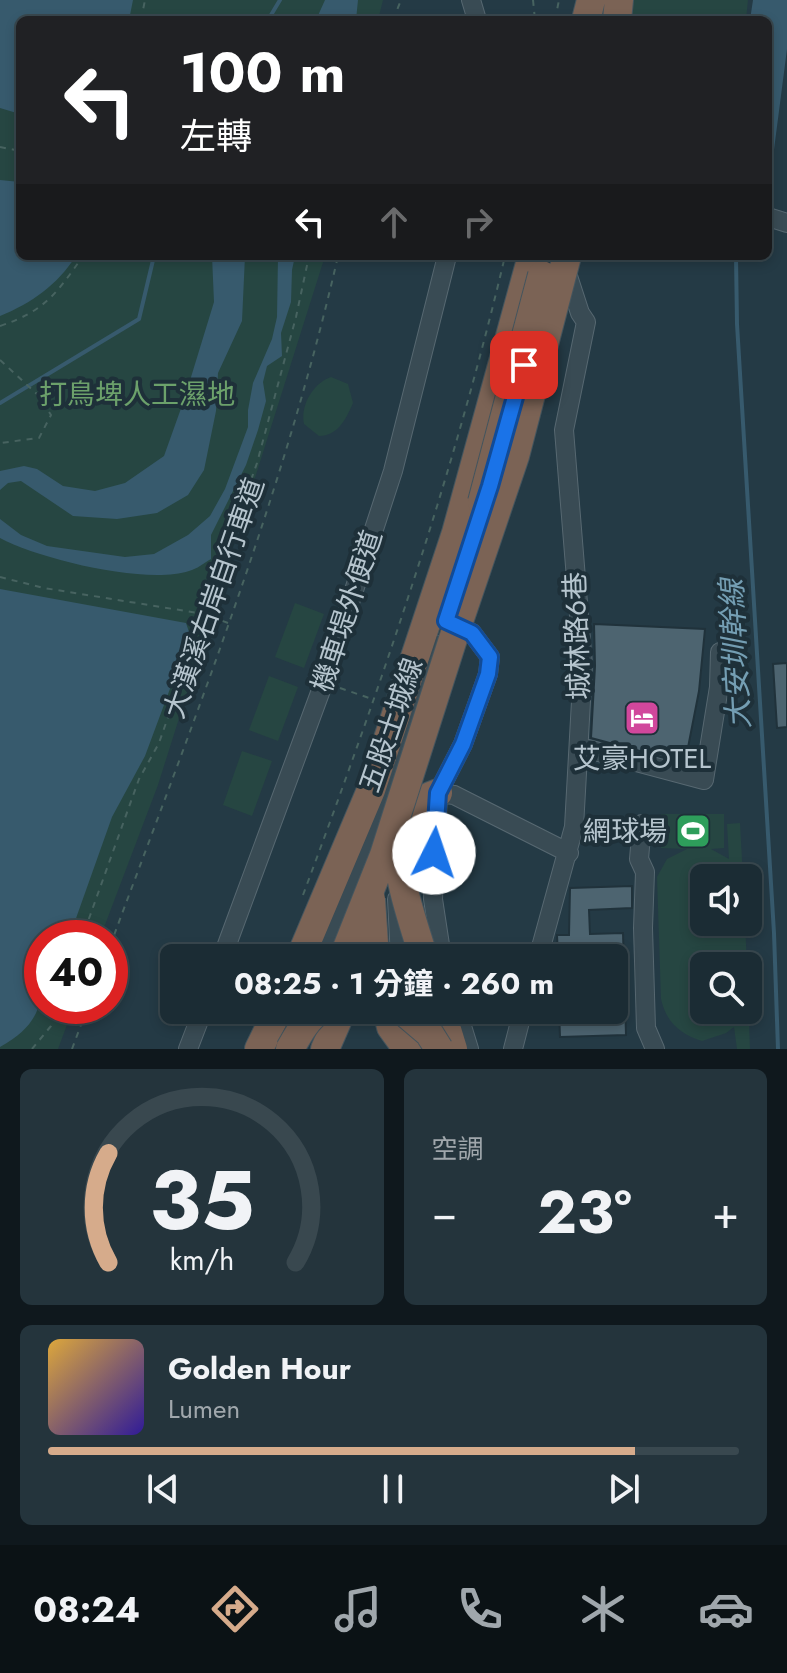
<!DOCTYPE html>
<html lang="zh-TW">
<meta charset="utf-8">
<style>
:root{--surface:#1b2c34;--page:#24343c;--text:#f1f3f6;--muted:#a0a7ac;--line:#39484f;--accent:#d6ab8b}
body{margin:0;font-family:Jost,"Noto Sans TC",sans-serif;background:var(--page);color:var(--text);height:100vh;display:flex;flex-direction:column;font-size:30px;white-space:nowrap}
*{box-sizing:border-box;margin:0}
p{font-size:26px;color:var(--muted)}
.icon{flex:none;width:44px;height:44px;fill:none;stroke:currentColor;stroke-width:2;stroke-linecap:round;stroke-linejoin:round}
.map{position:relative;height:1049px;overflow:hidden}
.drawer{display:flex;flex-direction:column;gap:20px;padding:20px;background:#0f181d;flex:1}
.drawer>*{flex:none}
.hud{position:absolute;left:16px;top:16px;width:756px;height:244px;border-radius:12px;box-shadow:0 4px 12px #0003,0 0 0 2px var(--line);background:#202124;color:#fff;overflow:hidden}
.fabs{position:absolute;left:690px;top:864px;display:grid;gap:16px}
.fabs a{display:grid;place-items:center;width:72px;height:72px;border-radius:12px;background:var(--surface);box-shadow:0 4px 12px #0003,0 0 0 2px var(--line);font-size:40px}
.speed{position:absolute;left:24px;top:920px;display:flex;gap:16px;font-size:40px;font-weight:700;text-align:center}
.speed>*{display:grid;place-content:center;width:104px;height:104px;border-radius:50%;background:var(--surface);box-shadow:0 4px 12px #0003,0 0 0 2px var(--line);line-height:1}
.speed .limit{border:12px solid #d22;background:#fff;color:#111}
.pin{position:absolute;display:grid;place-items:center;width:68px;height:68px;color:#fff;margin:-34px;border-radius:16px;box-shadow:0 4px 12px #0006}
.me{position:absolute;width:88px;margin:-44px;rotate:4deg;stroke-linejoin:round;filter:drop-shadow(0 0 6px #0008)}
.turn{display:flex;align-items:center;gap:28px;height:168px;padding:0 32px;font-size:36px}
.turn .icon{width:104px;height:104px;stroke-width:2.5}
.turn b{display:block;font-size:56px;line-height:68px}
.lanes{display:flex;align-items:center;height:76px;padding:0 32px;background:#0003;justify-content:center;gap:40px;direction:ltr}
.lanes .off{opacity:.35}
.big{font-size:60px;font-weight:700;line-height:1.1}
.drawer .tile{flex:1;display:flex;flex-direction:column;justify-content:center;gap:12px;min-width:0;padding:0 28px;border-radius:12px;background:var(--page)}
.drawer .dial{align-items:center;gap:0}
.dial svg{height:208px;overflow:visible;fill:none;stroke:var(--line);stroke-width:7;stroke-linecap:round;text-anchor:middle}
.dial text{fill:var(--text);stroke:none}
.song{display:flex;align-items:center;gap:24px}
.cover{width:96px;height:96px;border-radius:12px;background:linear-gradient(135deg,hsl(40 70% 55%),hsl(250 70% 35%))}
.played{height:8px;border-radius:4px;background:linear-gradient(90deg,var(--accent) 85%,var(--line) 85%)}
.keys{display:flex;justify-content:space-around;direction:ltr}
.heat{display:flex;justify-content:space-between;align-items:center;font-size:44px;direction:ltr}
.drawer .tiles{flex:1;display:grid;gap:20px;grid-template-columns:1fr 1fr}
.tile:last-child{grid-column:span 2}
.trip{position:absolute;left:160px;top:944px;width:468px;height:80px;border-radius:12px;background:var(--surface);box-shadow:0 4px 12px #0003,0 0 0 2px var(--line);font-weight:700;line-height:80px;text-align:center}
.menu{display:flex;height:128px;justify-content:space-around;align-items:center;background:#0b1215;color:var(--muted)}
.menu .icon{width:56px;height:56px}
.menu .on{color:var(--accent)}
.menu b{font-size:36px;color:var(--text)}
.map>svg:first-child{display:block}
.green{fill:#264642}
.water{fill:#375a6d}
.lines{fill:none;stroke-linecap:round;stroke-linejoin:round}
.stream{stroke:#375a6d;stroke-width:4}
.building{fill:#4d6470;stroke:#20323b;stroke-width:2}
.minor-casing{stroke:#576871;stroke-width:20}
.highway-casing{stroke:#44555e;stroke-width:30}
.path{stroke:#476360;stroke-width:2;stroke-dasharray:6 6;stroke-linecap:butt}
.minor{stroke:#394b54;stroke-width:18}
.highway{stroke:#7b6355;stroke-width:28}
.highway-bridge-casing{stroke:#44555e;stroke-width:30;stroke-linecap:butt}
.highway-bridge{stroke:#7b6355;stroke-width:28}
.route-casing{stroke:#114b97;stroke-width:20}
.route{stroke:#1a73e8;stroke-width:14}
.labels{text-anchor:middle;dominant-baseline:central;stroke-width:8;stroke-linejoin:round;paint-order:stroke}
.park-label{font-size:28px;fill:#6ca16b;stroke:#1e3039}
.street-label{font-size:28px;fill:#b6c5ce;stroke:#1e3039}
.poi-label{font-size:28px;fill:#b6c5ce;stroke:#1e3039}
.water-label{font-size:30px;font-style:italic;fill:#749eb3;stroke:#1e3039}
</style>
<div class="map">
<svg width="787" height="1049" viewBox="0 0 787 1049">
<rect width="100%" height="100%" fill="#243a45"/>
<path class="green" d="M0,0h383l-5,20h-358v236h305l-167,529 -58,153h-58v68h32l-16,43h-58z
M632,0h116l-2,20h-117z
M331,377l17,7 5,19c-7,16 -15,33 -34,33l-15,-12c-4,-18 9,-41 27,-47z
M295,603l29,11 -20,54 -29,-11z
M269,676l29,11 -20,54 -29,-11z
M242,751l30,10 -20,55 -29,-11z
M661,814h63v34l-13,1 18,10 -2,-35 13,-1 3,55h-39v44h41l2,44h-43v44h44v-14l2,53h-13l-3,-22 -8,6 -24,8c-22,-7 -36,-19 -41,-42l-4,-122 10,-18 20,-10 -26,-1z"/>
<path class="water" d="M0,0h133l-4,20h-109v94l-20,-6z
M325,0h33l-2,20h-40z
M753,0h34v49l-19,147v-176h-18z
M0,180l20,2v74h56c-19,29 -44,47 -76,60z
M212,256h33l-3,65 -24,52 -2,38 -12,59 -16,25 -31,18 -40,6 -44,-3 -52,-35 -13,2 -8,7v-19l24,-5 13,3 26,17 32,5 30,-8 39,-27 20,-56 30,-98z
M278,256h17l-3,14 -1,32 -10,31 1,23 -15,10 -4,16 3,19 -8,29 -12,35 -35,70v24c-7,4 -14,10 -22,12 -43,14 -150,-12 -189,-33v-19l21,16 26,11 78,11 29,-3 34,-19 22,-19 15,-27 23,-62v-17l5,-27 19,-44 5,-22z
M0,589l186,34 4,12 -45,121 -33,61 -43,121h-27c0,51 9,81 -42,109z"/>
<g class="lines">
<path class="stream" d="M268,20l12,-20
M736,256l1,68 37,609 4,116
M0,403l139,-84 15,-63"/>
</g>
<path class="building" d="M594,624l111,5 -6,62 -14,72 -94,-25 4,-72z
M787,663v64l-10,1 -4,-64z
M632,886v22l-43,2 1,24 33,-1 3,102 -66,2 -1,-27h55v-52h-56l-1,-23h12l1,-47z"/>
<g class="lines">
<defs>
<path id="minor" d="M471,0l6,20
M768,217l19,6
M580,747l124,33 15,-93 1,-35
M438,793l16,2 115,58
M642,824l-3,35 6,13 -2,56 3,100 9,21
M397,899l3,59
M222,958l102,-276 69,-211 54,-215
M325,958l113,-313
M442,958l-9,-59 5,-106 25,-49 25,-70 2,-17 -18,-24 -23,-10
M538,958l36,-131 9,-162 -19,-235 22,-108 -6,-9 -14,-43
M457,1010l12,39
M284,1041l12,-31
M188,1049l15,-39
M513,1049l10,-39"/>
<path id="highway" d="M586,20l5,-20
M617,20l2,-20
M392,833c10,-19 25,-33 46,-40
M300,958l71,-168 85,-257 76,-277
M387,1010l4,17 16,22
M441,1010l12,39
M259,1049l19,-39
M325,1049l17,-39"/>
</defs>
<use href="#minor" class="minor-casing"/>
<use href="#highway" class="highway-casing"/>
<path class="path" d="M533,0l2,20
M141,20l4,-20
M389,20h6
M393,20l8,-20
M555,20l4,-20
M0,147l20,4
M0,326c45,-15 57,-33 83,-70
M0,360l38,35 13,20 -12,23 -39,5
M0,577l44,11 160,26 -45,129 -20,36 -57,159
M228,623l-24,-9 53,-151 39,-146 13,-61
M340,688l32,11
M303,895c78,-209 151,-421 202,-639
M110,946c84,-226 174,-453 228,-690
M32,1049l19,-23 7,-20
M72,1049l16,-43"/>
<use href="#minor" class="minor"/>
<use href="#highway" class="highway"/>
<defs>
<path id="highway-bridge" d="M482,502l60,-227
M396,830c0,44 15,87 28,128
M371,899l4,59
M343,958l41,-103 68,-213 63,-186 52,-200
M402,1010l27,23 10,16
M290,1049c8,-14 17,-31 30,-39"/>
</defs>
<use href="#highway-bridge" class="highway-bridge-casing"/>
<use href="#highway-bridge" class="highway-bridge"/>
</g>
<g class="lines">
<defs>
<path id="route" d="M434,853l4,-60 25,-49 25,-70 2,-17 -18,-24 -26,-12 44,-135 34,-121"/>
</defs>
<use href="#route" class="route-casing"/>
<use href="#route" class="route"/>
</g>
<defs>
<symbol id="hotel-square" viewBox="-11 -11 22 22"><rect x="-9" y="-9" width="18" height="18" rx="4" fill="#d1479c" stroke="#1e3039"/><path d="M-6-4.5h1.5V1H6V5H4.5V3h-9V5H-6ZM-4 0a1.8 1.8 0 1 1 3.6 0ZM.5 0V-2.5h3Q6-2.5 6 0Z" fill="#fff"/></symbol>
<symbol id="stadium-square" viewBox="-11 -11 22 22"><rect x="-9" y="-9" width="18" height="18" rx="4" fill="#2e9e5b" stroke="#1e3039"/><path d="M0-5a6.5 5 0 1 0 0 10a6.5 5 0 1 0 0-10ZM-3.5-1.8h7v3.6h-7Z" fill="#fff"/></symbol>
</defs>
<g fill-rule="evenodd">
<use href="#hotel-square" x="622" y="698" width="40" height="40"/>
<use href="#stadium-square" x="673" y="811" width="40" height="40"/>
</g>
<g class="labels">
<g class="park-label">
<text x="137" y="394">打鳥埤人工濕地</text>
</g>
<g class="street-label">
<text transform="translate(214 598) rotate(-71)">大漢溪右岸自行車道</text>
<text transform="translate(347 611) rotate(-72)">機車堤外便道</text>
<text transform="translate(577 636) rotate(-92)">城林路6巷</text>
<text transform="translate(391 725) rotate(-71)">五股土城線</text>
</g>
<g class="poi-label">
<text x="642" y="758">艾豪HOTEL</text>
<text x="667" y="831" text-anchor="end">網球場</text>
</g>
<g class="water-label">
<text transform="translate(735 654) rotate(-93)">大安圳幹線</text>
</g>
</g>
</svg>
<div class="fabs">
<a><svg class="icon" aria-label="sound" viewBox="0 0 24 24"><path d="M4 9h4l5-4v14l-5-4H4zM17 9q2 3 0 6"/></svg></a>
<a><svg class="icon" aria-label="search" viewBox="0 0 24 24"><circle cx="10" cy="10" r="6"/><path d="M15 15l6 6"/></svg></a>
</div>
<div class="speed"><div class="limit">40</div></div>
<div class="pin" style="left:524px;top:365px;background:#d93025"><svg class="icon" aria-label="arrive" viewBox="0 0 24 24"><path d="M6 21V4h12l-3 4 3 4H6"/></svg></div>
<svg class="me" style="left:434px;top:853px" viewBox="-20 -20 40 40"><circle r="19" fill="#fff"/><path d="M0-13L10 11 0 6-10 11z" fill="#1a73e8"/></svg>
<div class="trip">08:25 · 1 分鐘 · 260 m</div>
<div class="hud">
<div class="turn"><svg class="icon" aria-label="left" viewBox="0 0 24 24"><path d="M17 20v-9H6M10 6l-5 5 5 5"/></svg><div><b>100 m</b>左轉</div></div>
<div class="lanes"><svg class="icon" aria-label="left" viewBox="0 0 24 24"><path d="M17 20v-9H6M10 6l-5 5 5 5"/></svg><svg class="icon off" aria-label="ahead" viewBox="0 0 24 24"><path d="M12 20V5M6 11l6-6 6 6"/></svg><svg class="icon off" aria-label="right" viewBox="0 0 24 24"><path d="M7 20v-9h11M14 6l5 5-5 5"/></svg></div>
</div>
</div>
<section class="drawer">
<div class="tiles">
<div class="tile dial"><svg viewBox="0 0 100 80">
<path d="M14 69A42 42 0 1 1 86 69"/>
<path d="M14 69A42 42 0 0 1 14 27" stroke="#d6ab8b"/>
<text x="50" y="56" font-size="32" font-weight="700">35</text>
<text x="50" y="72" font-size="11">km/h</text>
</svg></div>
<div class="tile"><p>空調</p>
<div class="heat"><a>−</a><b class="big">23°</b><a>+</a></div>
</div>
<div class="tile">
<div class="song"><i class="cover"></i><div><b>Golden Hour</b><p>Lumen</p></div></div>
<div class="played"></div>
<div class="keys"><svg class="icon" aria-label="previous" viewBox="0 0 24 24"><path d="M18 5L8 12l10 7zM5 5v14"/></svg><svg class="icon" aria-label="pause" viewBox="0 0 24 24"><path d="M8 5v14M16 5v14"/></svg><svg class="icon" aria-label="next" viewBox="0 0 24 24"><path d="M6 5l10 7-10 7zM19 5v14"/></svg></div>
</div>
</div>
</section>
<nav class="menu">
<b>08:24</b>
<svg class="icon on" aria-label="directions" viewBox="0 0 24 24"><path d="M12 3l9 9-9 9-9-9zM9 14v-3h6M13 9l2 2-2 2"/></svg>
<svg class="icon" aria-label="music" viewBox="0 0 24 24"><path d="M9 18V5l10-2v13"/><circle cx="6" cy="18" r="3"/><circle cx="16" cy="16" r="3"/></svg>
<svg class="icon" aria-label="phone" viewBox="0 0 24 24"><path d="M5 4h4l2 5-3 2q2 4 5 5l2-3 5 2v4C11 20 4 13 5 4z"/></svg>
<svg class="icon" aria-label="climate" viewBox="0 0 24 24"><path d="M12 3v18M4 7l16 10M4 17L20 7"/></svg>
<svg class="icon" aria-label="car" viewBox="0 0 24 24"><path d="M5 17H2v-5l4-1 3-4h7l3 4 3 1v5h-3M9 17h6M6 11h13"/><circle cx="7" cy="17" r="2"/><circle cx="17" cy="17" r="2"/></svg>
</nav>
